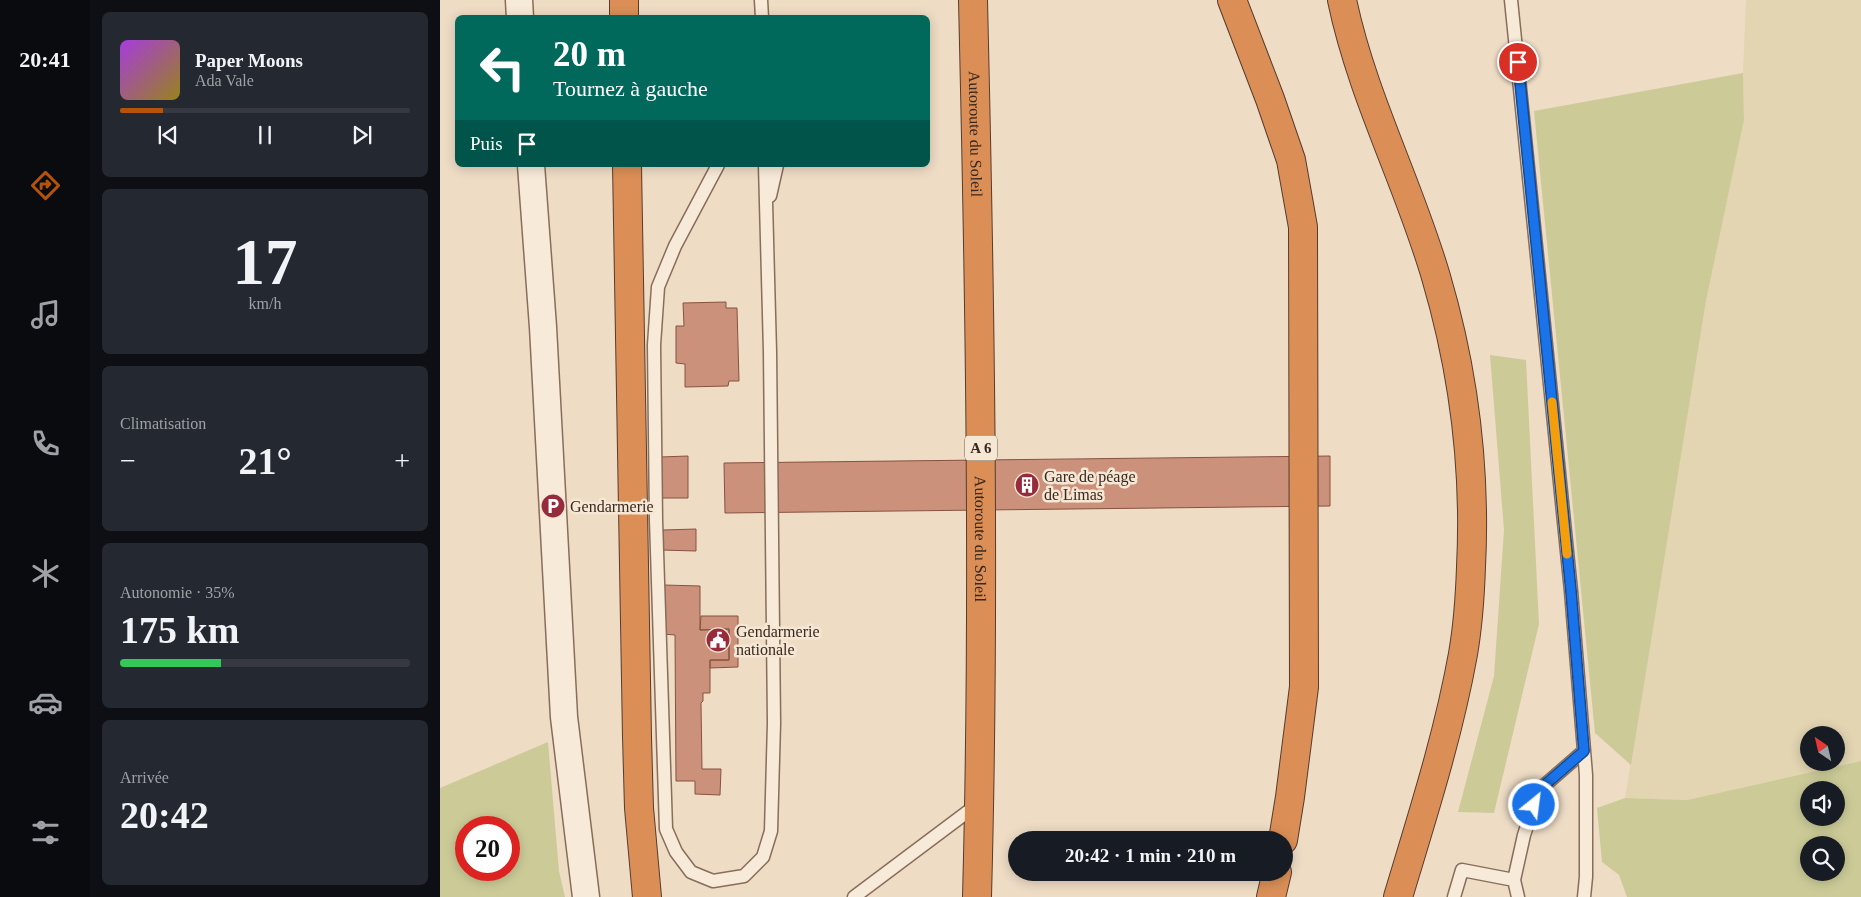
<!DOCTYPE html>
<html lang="fr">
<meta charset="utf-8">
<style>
:root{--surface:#171b24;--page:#242831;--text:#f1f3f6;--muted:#9ea1a6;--line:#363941;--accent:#b45309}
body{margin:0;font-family:Georgia,serif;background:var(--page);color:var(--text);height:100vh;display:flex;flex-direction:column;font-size:19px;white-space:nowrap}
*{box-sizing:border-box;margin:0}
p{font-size:16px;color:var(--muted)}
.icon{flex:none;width:28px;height:28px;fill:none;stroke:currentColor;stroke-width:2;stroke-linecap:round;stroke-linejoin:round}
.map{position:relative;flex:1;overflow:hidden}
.details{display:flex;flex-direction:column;gap:12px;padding:12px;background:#0d0f14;width:350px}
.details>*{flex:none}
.banner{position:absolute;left:15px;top:15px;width:475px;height:152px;border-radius:8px;box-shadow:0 2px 12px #0003;background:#00695c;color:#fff;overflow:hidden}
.needle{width:32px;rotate:326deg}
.buttons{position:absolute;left:1360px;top:726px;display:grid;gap:10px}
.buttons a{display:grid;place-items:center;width:45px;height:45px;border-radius:50%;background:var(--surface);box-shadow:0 2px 12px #0003;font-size:25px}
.speed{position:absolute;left:15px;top:816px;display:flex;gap:10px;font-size:25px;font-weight:700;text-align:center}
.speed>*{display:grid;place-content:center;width:65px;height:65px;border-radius:50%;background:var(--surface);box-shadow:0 2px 12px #0003;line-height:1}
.speed .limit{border:8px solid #d22;background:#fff;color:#111}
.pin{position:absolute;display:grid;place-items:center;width:42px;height:42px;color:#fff;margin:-21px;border:2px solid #fff;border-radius:50%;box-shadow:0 1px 5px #0007}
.me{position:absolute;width:55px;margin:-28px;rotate:29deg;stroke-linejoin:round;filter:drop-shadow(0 0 4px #0008)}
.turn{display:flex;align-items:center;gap:18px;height:105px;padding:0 15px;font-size:22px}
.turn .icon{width:65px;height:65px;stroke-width:2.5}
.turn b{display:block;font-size:35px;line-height:42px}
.then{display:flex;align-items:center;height:48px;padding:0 15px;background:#0003;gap:10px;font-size:19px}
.big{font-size:38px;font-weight:600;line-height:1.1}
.details .widget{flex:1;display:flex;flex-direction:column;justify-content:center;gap:8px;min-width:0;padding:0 18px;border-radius:8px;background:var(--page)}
.details .dial{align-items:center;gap:0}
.dial b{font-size:65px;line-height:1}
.song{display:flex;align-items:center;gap:15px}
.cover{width:60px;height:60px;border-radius:8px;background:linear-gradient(135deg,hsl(280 70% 55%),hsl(50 70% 35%))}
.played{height:5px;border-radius:2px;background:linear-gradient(90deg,var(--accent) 15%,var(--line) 15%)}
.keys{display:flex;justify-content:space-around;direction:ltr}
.heat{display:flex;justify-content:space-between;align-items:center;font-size:28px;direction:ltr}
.charge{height:8px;border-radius:4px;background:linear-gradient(90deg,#34c759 35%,var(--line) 0)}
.trip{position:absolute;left:568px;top:831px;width:285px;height:50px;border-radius:25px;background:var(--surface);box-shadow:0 2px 12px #0003;font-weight:600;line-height:50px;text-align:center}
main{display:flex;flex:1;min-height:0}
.tab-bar{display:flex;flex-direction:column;width:90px;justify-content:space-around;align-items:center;background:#090b0e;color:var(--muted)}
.tab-bar .icon{width:35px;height:35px}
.tab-bar .on{color:var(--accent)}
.tab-bar b{font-size:22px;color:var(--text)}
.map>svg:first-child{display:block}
.farmland{fill:#e3d5b2;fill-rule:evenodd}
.green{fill:#cccb98;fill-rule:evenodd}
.building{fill:#cb917b;stroke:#875341}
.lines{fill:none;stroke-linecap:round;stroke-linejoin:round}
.service-casing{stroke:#886d5b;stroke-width:15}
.minor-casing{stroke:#886d5b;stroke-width:29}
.motorway-casing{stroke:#563c2f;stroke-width:30}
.service{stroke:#f8ead8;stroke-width:12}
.minor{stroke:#f8ead8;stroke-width:26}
.motorway{stroke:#db8f57;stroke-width:28}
.route-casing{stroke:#114b97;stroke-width:12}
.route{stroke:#1a73e8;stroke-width:9}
.slow{stroke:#f59e0b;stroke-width:9}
.labels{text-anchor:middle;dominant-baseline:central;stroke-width:5;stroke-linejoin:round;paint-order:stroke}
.shield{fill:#f5e7d4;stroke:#716155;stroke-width:1}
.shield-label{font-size:15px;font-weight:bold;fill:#38281f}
.street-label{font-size:16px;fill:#38281f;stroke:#f5e7d4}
.poi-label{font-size:16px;fill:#38281f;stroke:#f5e7d4;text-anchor:start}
</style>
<main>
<nav class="tab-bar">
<b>20:41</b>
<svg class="icon on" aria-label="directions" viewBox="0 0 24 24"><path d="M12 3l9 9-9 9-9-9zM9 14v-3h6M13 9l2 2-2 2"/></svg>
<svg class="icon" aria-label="music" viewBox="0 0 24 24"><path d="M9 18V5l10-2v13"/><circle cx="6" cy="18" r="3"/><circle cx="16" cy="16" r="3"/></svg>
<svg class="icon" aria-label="phone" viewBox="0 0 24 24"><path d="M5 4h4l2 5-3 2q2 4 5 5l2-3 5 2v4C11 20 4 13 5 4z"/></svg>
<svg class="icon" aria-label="climate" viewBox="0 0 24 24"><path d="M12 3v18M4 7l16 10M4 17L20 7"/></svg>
<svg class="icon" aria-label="car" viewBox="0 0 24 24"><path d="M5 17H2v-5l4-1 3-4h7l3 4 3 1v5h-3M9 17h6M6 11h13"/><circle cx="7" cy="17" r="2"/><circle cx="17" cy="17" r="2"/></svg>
<svg class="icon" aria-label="filters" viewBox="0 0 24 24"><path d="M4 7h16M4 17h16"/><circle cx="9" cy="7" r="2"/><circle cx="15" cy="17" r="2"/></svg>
</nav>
<section class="details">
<div class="widget">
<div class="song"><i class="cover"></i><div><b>Paper Moons</b><p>Ada Vale</p></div></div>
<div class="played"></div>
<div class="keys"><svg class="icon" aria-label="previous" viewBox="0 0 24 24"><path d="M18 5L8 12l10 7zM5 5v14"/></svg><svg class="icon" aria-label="pause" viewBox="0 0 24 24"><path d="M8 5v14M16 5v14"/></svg><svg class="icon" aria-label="next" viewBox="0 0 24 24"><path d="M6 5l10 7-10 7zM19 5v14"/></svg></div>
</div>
<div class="widget dial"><b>17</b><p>km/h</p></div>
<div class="widget"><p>Climatisation</p>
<div class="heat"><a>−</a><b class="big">21°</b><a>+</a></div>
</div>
<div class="widget"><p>Autonomie · 35%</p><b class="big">175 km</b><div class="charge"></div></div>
<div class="widget"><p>Arrivée</p><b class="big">20:42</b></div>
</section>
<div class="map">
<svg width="1421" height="897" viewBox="0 0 1421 897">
<rect width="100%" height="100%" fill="#eedcc5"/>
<path class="farmland" d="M1306,0h115v761l-174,39 -62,-2 81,-497 38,-181 -1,-47zM1369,735h27v27h-27z"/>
<path class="green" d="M1303,73l1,47 -38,181 -75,464 -36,-32 -61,-622z
M1050,355l36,5 13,264 -45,189 -36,-1 36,-136 10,-146z
M108,742l11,129 6,26h-125v-109zM26,828h43v42h-43z
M1421,761v136h-234l-8,-22 -17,-13 -5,-54 28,-10 62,2zM1369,790h27v28h-27zM1369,845h27v27h-27z"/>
<path class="building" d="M286,302v6h11l2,73h-10l-1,5 -43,1v-23l-9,-1v-37h8l-1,-23z
M248,456v42h-27l-1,-41z
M890,456v50l-605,7 -1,-50z
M256,529v22l-34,-1 1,-20z
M224,585l36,1v44l29,-1v31h-19v33h-7v8l-2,2 1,66h19l-1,26 -25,-1v-13h-19l-1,-146 -12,-1z
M261,616h37v51l-28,1v-8h19v-31l-29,1z"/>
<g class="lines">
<defs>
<path id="service" d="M321,0l1,18
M1071,0l60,591 15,184v102l-2,20
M278,165l-43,81 -17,41 -4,58 2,175 10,309 10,23 15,20 22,9 31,-5 19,-19 8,-26 3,-108 -4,-371 -5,-187
M330,196l7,-31
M414,897l124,-93
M1014,897l8,-27 52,10
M1078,897l-4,-17 10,-45 15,-45 45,-39"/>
<path id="minor" d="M79,0l1,18
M91,165l12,162 21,390 22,180"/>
<g id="motorway">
<path d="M184,0v18"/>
<path id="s1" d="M533,0c7,299 12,598 4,897"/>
<path d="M792,0l38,99 21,61 12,67 1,460 -14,110 -7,43"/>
<path d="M902,0c20,96 67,184 94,277 28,95 40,191 35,290 -1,29 -3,58 -8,87 -15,83 -41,163 -65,243"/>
<path d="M187,165l10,572 2,71 8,89"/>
<path d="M831,897l6,-25"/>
</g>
</defs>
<use href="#service" class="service-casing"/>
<use href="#minor" class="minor-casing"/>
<use href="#motorway" class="motorway-casing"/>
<use href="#service" class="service"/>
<use href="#minor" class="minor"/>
<use href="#motorway" class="motorway"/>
</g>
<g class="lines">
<defs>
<path id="route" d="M1078,62l53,529 13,160 -45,39 -5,15"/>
</defs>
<use href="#route" class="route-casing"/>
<use href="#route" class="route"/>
<path class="slow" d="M1112,402l15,152"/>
</g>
<defs>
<symbol id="building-disc" viewBox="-11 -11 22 22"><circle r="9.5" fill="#962c3b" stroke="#f5e7d4"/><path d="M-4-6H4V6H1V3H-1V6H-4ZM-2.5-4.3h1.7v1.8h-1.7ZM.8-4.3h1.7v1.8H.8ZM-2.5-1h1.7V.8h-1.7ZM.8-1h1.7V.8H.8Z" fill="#fff"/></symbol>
<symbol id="parking-disc" viewBox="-11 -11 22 22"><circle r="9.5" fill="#962c3b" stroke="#f5e7d4"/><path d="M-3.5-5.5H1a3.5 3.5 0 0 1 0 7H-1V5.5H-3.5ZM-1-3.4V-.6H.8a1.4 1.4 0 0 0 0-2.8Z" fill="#fff"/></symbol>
<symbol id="civic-disc" viewBox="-11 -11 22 22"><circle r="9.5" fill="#962c3b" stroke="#f5e7d4"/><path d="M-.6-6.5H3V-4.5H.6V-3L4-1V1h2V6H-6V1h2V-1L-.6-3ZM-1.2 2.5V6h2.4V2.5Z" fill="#fff"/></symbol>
</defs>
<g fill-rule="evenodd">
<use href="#building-disc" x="573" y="471" width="28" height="28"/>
<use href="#parking-disc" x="99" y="492" width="28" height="28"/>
<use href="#civic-disc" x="264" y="626" width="28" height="28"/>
</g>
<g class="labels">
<rect class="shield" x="525" y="435.5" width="32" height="25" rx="4"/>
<g class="shield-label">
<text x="541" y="448">A 6</text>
</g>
<g class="street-label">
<text stroke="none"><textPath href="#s1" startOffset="134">Autoroute du Soleil</textPath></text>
<text stroke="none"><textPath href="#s1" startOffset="539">Autoroute du Soleil</textPath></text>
</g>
<g class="poi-label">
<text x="604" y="476">Gare de péage<tspan x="604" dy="18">de Limas</tspan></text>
<text x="130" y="506">Gendarmerie</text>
<text x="296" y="631">Gendarmerie<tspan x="296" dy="18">nationale</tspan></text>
</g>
</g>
</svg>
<div class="buttons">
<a><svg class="needle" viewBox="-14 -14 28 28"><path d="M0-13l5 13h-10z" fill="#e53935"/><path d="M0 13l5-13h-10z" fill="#9ea1a6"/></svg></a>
<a><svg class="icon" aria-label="sound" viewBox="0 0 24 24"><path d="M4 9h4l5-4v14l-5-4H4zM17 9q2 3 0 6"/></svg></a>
<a><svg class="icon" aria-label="search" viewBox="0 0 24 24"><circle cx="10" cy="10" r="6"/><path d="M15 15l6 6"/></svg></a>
</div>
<div class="speed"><div class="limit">20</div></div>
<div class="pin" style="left:1078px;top:62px;background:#d93025"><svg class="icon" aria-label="arrive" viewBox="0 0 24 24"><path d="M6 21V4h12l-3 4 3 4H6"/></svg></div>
<svg class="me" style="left:1094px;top:805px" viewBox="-20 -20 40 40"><circle r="17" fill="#1a73e8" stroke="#fff" stroke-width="3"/><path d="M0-11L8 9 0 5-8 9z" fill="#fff"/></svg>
<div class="trip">20:42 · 1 min · 210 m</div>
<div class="banner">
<div class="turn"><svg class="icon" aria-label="left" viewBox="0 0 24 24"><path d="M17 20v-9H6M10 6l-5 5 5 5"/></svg><div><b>20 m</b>Tournez à gauche</div></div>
<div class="then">Puis<svg class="icon" aria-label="arrive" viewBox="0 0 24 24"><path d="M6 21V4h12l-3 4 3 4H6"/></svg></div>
</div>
</div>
</main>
